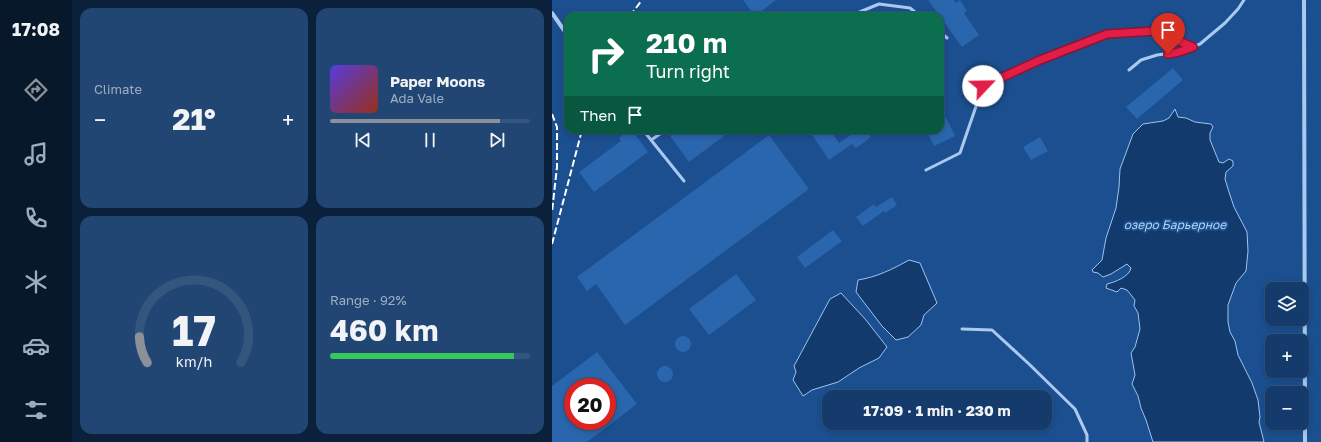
<!DOCTYPE html>
<meta charset="utf-8">
<style>
:root{--surface:#143b6b;--page:#214673;--text:#f1f3f6;--muted:#9dadc1;--line:#33557e;--accent:#8c9099}
body{margin:0;font-family:"Golos Text",sans-serif;background:var(--page);color:var(--text);height:100vh;display:flex;flex-direction:column;font-size:15px;white-space:nowrap}
*{box-sizing:border-box;margin:0}
p{font-size:13px;color:var(--muted)}
.icon{flex:none;width:22px;height:22px;fill:none;stroke:currentColor;stroke-width:2;stroke-linecap:round;stroke-linejoin:round}
.map{position:relative;flex:1;overflow:hidden}
.details{display:flex;flex-direction:column;gap:8px;padding:8px;background:#0b203b;width:480px}
.details>*{flex:none}
.banner{position:absolute;left:12px;top:12px;width:380px;height:122px;border-radius:12px;box-shadow:0 2px 6px #0003,0 0 0 1px var(--line);background:#0b6e4f;color:#fff;overflow:hidden}
.buttons{position:absolute;left:713px;top:282px;display:grid;gap:8px}
.buttons a{display:grid;place-items:center;width:44px;height:44px;border-radius:8px;background:var(--surface);box-shadow:0 2px 6px #0003,0 0 0 1px var(--line);font-size:20px}
.speed{position:absolute;left:12px;top:378px;display:flex;gap:8px;font-size:20px;font-weight:700;text-align:center}
.speed>*{display:grid;place-content:center;width:52px;height:52px;border-radius:50%;background:var(--surface);box-shadow:0 2px 6px #0003,0 0 0 1px var(--line);line-height:1}
.speed .limit{border:6px solid #d22;background:#fff;color:#111}
.pin{position:absolute;display:grid;place-items:center;width:34px;height:34px;color:#fff;margin:-41px -17px;border-radius:50% 50% 50% 0;rotate:-45deg;box-shadow:0 0 4px #0007}
.pin .icon{rotate:45deg}
.me{position:absolute;width:44px;margin:-22px;rotate:66deg;stroke-linejoin:round;filter:drop-shadow(0 0 3px #0008)}
.turn{display:flex;align-items:center;gap:14px;height:84px;padding:0 16px;font-size:18px}
.turn .icon{width:52px;height:52px;stroke-width:2.5}
.turn b{display:block;font-size:28px;line-height:34px}
.then{display:flex;align-items:center;height:38px;padding:0 16px;background:#0003;gap:8px;font-size:15px}
.big{font-size:30px;font-weight:700;line-height:1.1}
.details .widget{flex:1;display:flex;flex-direction:column;justify-content:center;gap:6px;min-width:0;padding:0 14px;border-radius:12px;background:var(--page)}
.details .dial{align-items:center;gap:0}
.dial svg{height:104px;overflow:visible;fill:none;stroke:var(--line);stroke-width:7;stroke-linecap:round;text-anchor:middle}
.dial text{fill:var(--text);stroke:none}
.song{display:flex;align-items:center;gap:12px}
.cover{width:48px;height:48px;border-radius:6px;background:linear-gradient(135deg,hsl(250 70% 55%),hsl(10 70% 35%))}
.played{height:4px;border-radius:2px;background:linear-gradient(90deg,var(--accent) 85%,var(--line) 85%)}
.keys{display:flex;justify-content:space-around;direction:ltr}
.heat{display:flex;justify-content:space-between;align-items:center;font-size:22px;direction:ltr}
.charge{height:6px;border-radius:3px;background:linear-gradient(90deg,#34c759 92%,var(--line) 0)}
.details .tiles{flex:1;display:grid;gap:8px;grid-template-columns:repeat(2,1fr)}
.trip{position:absolute;left:270px;top:390px;width:230px;height:40px;border-radius:12px;background:var(--surface);box-shadow:0 2px 6px #0003,0 0 0 1px var(--line);font-weight:700;line-height:40px;text-align:center}
main{display:flex;flex:1;min-height:0}
.tab-bar{display:flex;flex-direction:column;width:72px;justify-content:space-around;align-items:center;background:#08182b;color:var(--muted)}
.tab-bar .icon{width:28px;height:28px}
.tab-bar .current{color:var(--accent)}
.tab-bar b{font-size:18px;color:var(--text)}
.map>svg:first-child{display:block}
.water{fill:#123a6d;stroke:#9cc4f0}
.building{fill:#2a66ad;fill-rule:evenodd}
.lines{fill:none;stroke-linecap:round;stroke-linejoin:round}
.service{stroke:#a9c9ee;stroke-width:3}
.minor{stroke:#a9c9ee;stroke-width:4}
.rail{stroke:#fff;stroke-width:2;stroke-dasharray:7 3;stroke-linecap:butt}
.route-casing{stroke:#92132f;stroke-width:10}
.route{stroke:#e11d48;stroke-width:7}
.labels{text-anchor:middle;dominant-baseline:central;stroke-width:4;stroke-linejoin:round;paint-order:stroke}
.water-label{font-size:12px;font-style:italic;fill:#b5d3f5;stroke:#1b4f8f}
</style>
<main>
<nav class="tab-bar">
<b>17:08</b>
<svg class="icon current" aria-label="directions" viewBox="0 0 24 24"><path d="M12 3l9 9-9 9-9-9zM9 14v-3h6M13 9l2 2-2 2"/></svg>
<svg class="icon" aria-label="music" viewBox="0 0 24 24"><path d="M9 18V5l10-2v13"/><circle cx="6" cy="18" r="3"/><circle cx="16" cy="16" r="3"/></svg>
<svg class="icon" aria-label="phone" viewBox="0 0 24 24"><path d="M5 4h4l2 5-3 2q2 4 5 5l2-3 5 2v4C11 20 4 13 5 4z"/></svg>
<svg class="icon" aria-label="climate" viewBox="0 0 24 24"><path d="M12 3v18M4 7l16 10M4 17L20 7"/></svg>
<svg class="icon" aria-label="car" viewBox="0 0 24 24"><path d="M5 17H2v-5l4-1 3-4h7l3 4 3 1v5h-3M9 17h6M6 11h13"/><circle cx="7" cy="17" r="2"/><circle cx="17" cy="17" r="2"/></svg>
<svg class="icon" aria-label="filters" viewBox="0 0 24 24"><path d="M4 7h16M4 17h16"/><circle cx="9" cy="7" r="2"/><circle cx="15" cy="17" r="2"/></svg>
</nav>
<section class="details">
<div class="tiles">
<div class="widget"><p>Climate</p>
<div class="heat"><a>−</a><b class="big">21°</b><a>+</a></div>
</div>
<div class="widget">
<div class="song"><i class="cover"></i><div><b>Paper Moons</b><p>Ada Vale</p></div></div>
<div class="played"></div>
<div class="keys"><svg class="icon" aria-label="previous" viewBox="0 0 24 24"><path d="M18 5L8 12l10 7zM5 5v14"/></svg><svg class="icon" aria-label="pause" viewBox="0 0 24 24"><path d="M8 5v14M16 5v14"/></svg><svg class="icon" aria-label="next" viewBox="0 0 24 24"><path d="M6 5l10 7-10 7zM19 5v14"/></svg></div>
</div>
<div class="widget dial"><svg viewBox="0 0 100 80">
<path d="M14 69A42 42 0 1 1 86 69"/>
<path d="M14 69A42 42 0 0 1 8 49" stroke="#8c9099"/>
<text x="50" y="56" font-size="32" font-weight="700">17</text>
<text x="50" y="72" font-size="11">km/h</text>
</svg></div>
<div class="widget"><p>Range · 92%</p><b class="big">460 km</b><div class="charge"></div></div>
</div>
</section>
<div class="map">
<svg width="769" height="442" viewBox="0 0 769 442">
<rect width="100%" height="100%" fill="#1b4f8f"/>
<path class="water" d="M623,109l3,8 8,1 9,4 16,2 2,3 -3,6v7l9,22 4,1 6,-4 4,2v5l-7,6 -1,7 4,13 5,15 13,25 1,19 -2,20 -10,12 -8,22v17l2,10 5,9 3,14 14,28 6,17 2,17 -1,5 5,20h-111l-7,-22 -5,-12 -3,-12 -6,-12 3,-9 -4,-22 4,-6 5,-18 -2,-16 -4,-7 1,-6 -8,-10 -6,-2 -4,4 -11,-4 1,-4c8,-2 22,-7 24,-16l-4,-4 -16,10 -8,3 -5,-4 -5,-1 -1,-2 10,-10 4,-22 10,-30 3,-21 1,-18 13,-35 10,-10 20,-3 6,-3z
M357,260l11,3 17,40 -13,12 -3,10 -13,12 -12,3 -14,-14 -26,-34 2,-12c19,-3 35,-11 51,-20z
M289,293l25,27 21,27 -8,11 -20,10 -21,14 -26,8 -9,6 -10,-16 3,-8 -2,-6 36,-67z"/>
<path class="building" d="M191,0h33l-21,16z
M376,0h26l2,3 4,-3 7,11 -3,2 15,22 -17,12z
M621,68l10,12 -46,39 -11,-12z
M388,106l15,30 -21,10 -8,-16h14z
M77,130h3l16,22 -54,40 -15,-20 42,-31 -2,-3z
M126,130h54l-43,32 -19,-26z
M261,130h17l9,13 19,-13h8l5,7 -15,11 -4,-4 -23,16 -19,-28z
M217,135l40,54 -184,136 -29,-41 -9,7 -10,-14z
M488,137l8,14 -17,9 -8,-13z
M340,197l5,8 -12,8 -1,-2 -21,15 -7,-9 18,-13 2,3z
M281,230l9,11 -37,27 -8,-11z
M184,274l20,26 -47,35 -20,-26z
M123 344a8 8 0 1 1 16 0a8 8 0 1 1-16 0Z
M45,352l40,52 -50,38h-35v-56zM21,387h34v34h-34z
M105 374a8 8 0 1 1 16 0a8 8 0 1 1-16 0Z"/>
<g class="lines">
<path class="service" d="M298,16l29,-12 31,4 10,8
M388,32l7,6
M577,70l12,-10 16,-5 22,-3 21,-8 25,-21 13,-14 6,-9
M91,130l41,51
M99,140l15,-10
M374,170l34,-17 23,-67 57,-26 67,-26 49,-3 37,16
M410,329l30,1 37,34 46,45 12,26v7"/>
<path class="minor" d="M752,0l1,442
M0,13l16,23"/>
<path class="rail" d="M78,16l12,-16
M0,114l5,13v40l-5,45
M0,244l30,-114"/>
</g>
<g class="lines">
<defs>
<path id="route" d="M431,86l57,-26 67,-26 49,-3 37,16 -14,5 -11,2"/>
</defs>
<use href="#route" class="route-casing"/>
<use href="#route" class="route"/>
</g>
<g class="labels">
<g class="water-label">
<text x="623" y="224">озеро Барьерное</text>
</g>
</g>
</svg>
<div class="buttons">
<a><svg class="icon" aria-label="layers" viewBox="0 0 24 24"><path d="M12 4l9 5-9 5-9-5zM3 14l9 5 9-5"/></svg></a>
<a>+</a>
<a>−</a>
</div>
<div class="speed"><div class="limit">20</div></div>
<div class="pin" style="left:616px;top:54px;background:#d93025"><svg class="icon" aria-label="arrive" viewBox="0 0 24 24"><path d="M6 21V4h12l-3 4 3 4H6"/></svg></div>
<svg class="me" style="left:431px;top:86px" viewBox="-20 -20 40 40"><circle r="19" fill="#fff"/><path d="M0-13L10 11 0 6-10 11z" fill="#e11d48"/></svg>
<div class="trip">17:09 · 1 min · 230 m</div>
<div class="banner">
<div class="turn"><svg class="icon" aria-label="right" viewBox="0 0 24 24"><path d="M7 20v-9h11M14 6l5 5-5 5"/></svg><div><b>210 m</b>Turn right</div></div>
<div class="then">Then<svg class="icon" aria-label="arrive" viewBox="0 0 24 24"><path d="M6 21V4h12l-3 4 3 4H6"/></svg></div>
</div>
</div>
</main>
